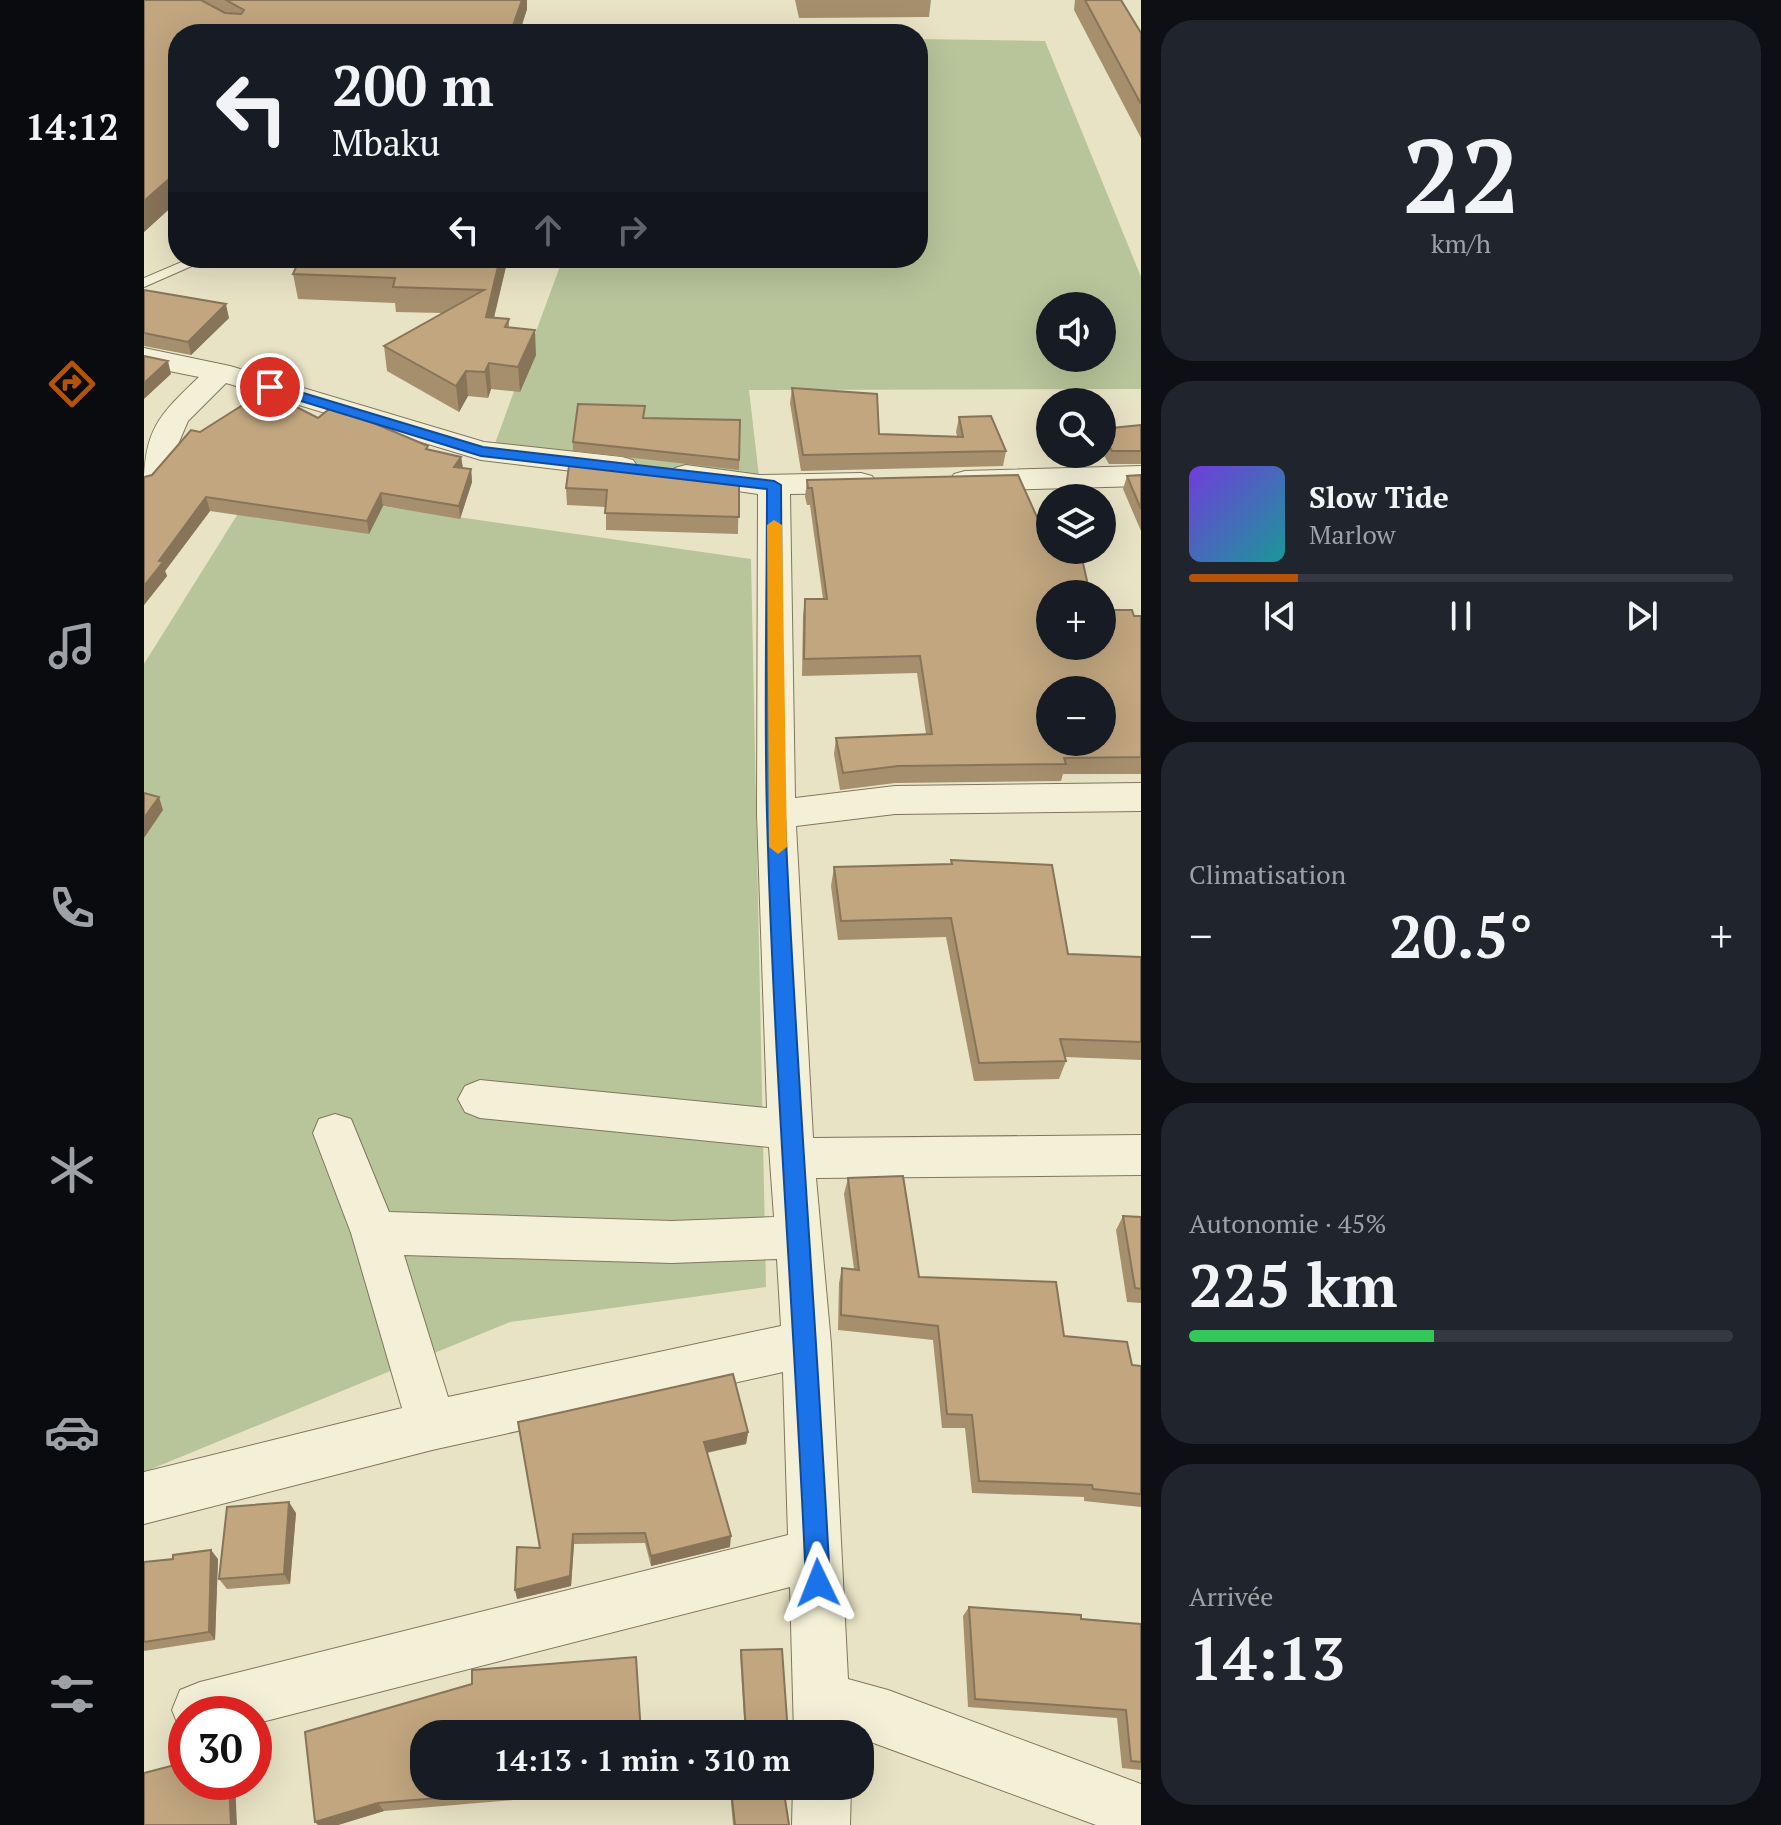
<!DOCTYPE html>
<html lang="fr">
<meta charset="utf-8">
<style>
:root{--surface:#171b24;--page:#20242c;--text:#f1f3f6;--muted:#9ea1a6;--line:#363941;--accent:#b45309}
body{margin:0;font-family:"PT Serif",serif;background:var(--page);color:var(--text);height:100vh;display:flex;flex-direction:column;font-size:30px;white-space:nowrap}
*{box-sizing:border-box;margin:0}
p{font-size:26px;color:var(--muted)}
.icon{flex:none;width:44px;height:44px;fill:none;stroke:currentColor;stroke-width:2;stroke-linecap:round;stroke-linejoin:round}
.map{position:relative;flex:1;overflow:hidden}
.sheet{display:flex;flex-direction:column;gap:20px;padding:20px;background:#0d0f14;width:640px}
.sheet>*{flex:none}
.hud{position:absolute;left:24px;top:24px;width:760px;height:244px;border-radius:32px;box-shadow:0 8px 32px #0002;background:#171b24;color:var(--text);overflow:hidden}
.fabs{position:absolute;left:892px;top:292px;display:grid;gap:16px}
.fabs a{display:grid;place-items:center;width:80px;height:80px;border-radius:50%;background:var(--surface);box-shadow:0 8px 32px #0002;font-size:40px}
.speed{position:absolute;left:24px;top:1696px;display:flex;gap:16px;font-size:40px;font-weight:700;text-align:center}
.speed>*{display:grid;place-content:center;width:104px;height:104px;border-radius:50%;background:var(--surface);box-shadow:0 8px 32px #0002;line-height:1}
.speed .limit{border:12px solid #d22;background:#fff;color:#111}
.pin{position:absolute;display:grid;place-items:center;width:68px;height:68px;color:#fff;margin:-34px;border:4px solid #fff;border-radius:50%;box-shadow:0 2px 8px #0007}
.me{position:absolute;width:88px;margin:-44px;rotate:358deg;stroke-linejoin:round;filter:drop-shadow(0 0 6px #0008)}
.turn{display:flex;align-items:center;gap:28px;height:168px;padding:0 32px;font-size:36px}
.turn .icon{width:104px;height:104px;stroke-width:2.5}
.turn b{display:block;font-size:56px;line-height:68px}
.lanes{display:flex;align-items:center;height:76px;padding:0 32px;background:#0003;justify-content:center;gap:40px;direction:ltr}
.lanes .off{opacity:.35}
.big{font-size:60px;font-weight:600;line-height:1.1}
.sheet .widget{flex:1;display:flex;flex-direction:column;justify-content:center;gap:12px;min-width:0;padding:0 28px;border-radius:32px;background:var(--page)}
.sheet .dial{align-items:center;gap:0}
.dial b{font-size:104px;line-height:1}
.song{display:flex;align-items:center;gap:24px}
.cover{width:96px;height:96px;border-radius:12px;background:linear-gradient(135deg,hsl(260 70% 55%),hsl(180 70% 35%))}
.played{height:8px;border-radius:4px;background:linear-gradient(90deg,var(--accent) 20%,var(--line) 20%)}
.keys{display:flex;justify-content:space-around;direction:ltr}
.heat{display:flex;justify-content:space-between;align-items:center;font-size:44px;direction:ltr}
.charge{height:12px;border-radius:6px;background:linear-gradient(90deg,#34c759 45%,var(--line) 0)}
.trip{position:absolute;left:266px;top:1720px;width:464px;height:80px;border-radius:32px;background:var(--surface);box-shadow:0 8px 32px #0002;font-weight:600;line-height:80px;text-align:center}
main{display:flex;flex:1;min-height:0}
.dock{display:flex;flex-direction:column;width:144px;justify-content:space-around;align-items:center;background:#090b0e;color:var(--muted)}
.dock .icon{width:56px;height:56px}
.dock .on{color:var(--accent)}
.dock b{font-size:36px;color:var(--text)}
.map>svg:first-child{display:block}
.green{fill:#b8c49a;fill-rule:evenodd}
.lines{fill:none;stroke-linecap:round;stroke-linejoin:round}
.service-casing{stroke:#80765d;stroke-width:2}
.minor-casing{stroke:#80765d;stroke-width:2}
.service{fill:#f4f0d7;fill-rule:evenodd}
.minor{fill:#f4f0d7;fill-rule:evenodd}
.wall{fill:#a68f6d}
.shaded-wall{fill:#877459}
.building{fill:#c1a67f;stroke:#877459;stroke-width:2;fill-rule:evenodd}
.route{fill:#1a73e8;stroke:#114b97;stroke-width:2}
.slow{fill:#f59e0b}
</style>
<main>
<nav class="dock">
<b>14:12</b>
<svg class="icon on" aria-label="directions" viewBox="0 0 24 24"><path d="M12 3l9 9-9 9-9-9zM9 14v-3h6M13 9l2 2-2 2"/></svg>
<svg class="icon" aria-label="music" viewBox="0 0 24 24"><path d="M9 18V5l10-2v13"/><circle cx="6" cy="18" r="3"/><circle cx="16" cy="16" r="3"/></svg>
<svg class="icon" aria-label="phone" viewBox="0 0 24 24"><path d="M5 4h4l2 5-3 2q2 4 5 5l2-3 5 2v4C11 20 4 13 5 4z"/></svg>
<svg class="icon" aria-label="climate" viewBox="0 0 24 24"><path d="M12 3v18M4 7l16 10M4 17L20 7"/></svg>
<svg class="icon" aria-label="car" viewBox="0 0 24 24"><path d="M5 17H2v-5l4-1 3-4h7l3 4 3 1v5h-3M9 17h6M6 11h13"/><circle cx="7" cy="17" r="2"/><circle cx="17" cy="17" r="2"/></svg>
<svg class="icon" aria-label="filters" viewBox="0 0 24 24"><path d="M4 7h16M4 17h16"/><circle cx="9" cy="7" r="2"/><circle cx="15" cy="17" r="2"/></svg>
</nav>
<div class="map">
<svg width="997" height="1825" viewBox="0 0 997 1825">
<rect width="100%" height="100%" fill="#e8e3c5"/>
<path class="green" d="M774,39l127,2 96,236v112l-392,1 11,95 -266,-39 69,-188h355zM906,306h52v52h-52z
M110,488l497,71 15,728 -256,35 -366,150v-808z"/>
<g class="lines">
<defs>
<path id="service" d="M47,258h19l-66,29v-9z"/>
<path id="minor" d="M0,348l86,18 254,76 138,15 11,3 5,7 -5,7 -11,3 -141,-17 -255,-77 -38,38 -15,35 -18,30 -11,3c0,-59 14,-73 55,-112l-55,-11z
M542,465l74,10 101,-2 11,3 5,7 -5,7 -11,3 -71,1 5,304 100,-12 246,-3v28l-246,3 -99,12 17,312 328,-3v40l-325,3 15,166 17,335 40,11 253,94v41h-45l-236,-87v-4h-66l-4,-147 -536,137v-10h-68v18l-6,-2 -8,-20 8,-20 20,-8 588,-147 -5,-163 -351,78 -288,74v-52l258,-64 -51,-175 -38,-100 6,-14 16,-5 16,5 38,93 283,9 102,-4 -5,-70 -289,-29 -15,-6 -7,-13 7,-13 15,-6 287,28 -10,-294 1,-320 -83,-12 -5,-7 5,-7zM260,1255l268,8 105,-4 4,67 -333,71z
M997,466v20l-176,5 -11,-3 -5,-7 5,-7 11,-3z
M649,1786h58l-1,39h-58z"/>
</defs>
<use href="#service" class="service-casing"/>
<use href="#minor" class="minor-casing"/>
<use href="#service" class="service"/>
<use href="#minor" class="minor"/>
</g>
<path class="wall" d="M0,0h383v9l-8,25h-341v167l-34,31z
M651,0h136l-2,17 -130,1z
M931,0h46l20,33v105l-67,-128z
M364,258l-14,60 15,1v8l27,28 -16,37 -29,-3 -3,9 -20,-2 -9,16 -72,-41 -3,-25 58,-33 -46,-1 -1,-9 -97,-4 -5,-25z
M0,290l85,28 -38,37 -47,-9z
M648,388l87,46 78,2 -1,-4 3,-15 47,34 -3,15 -202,5 -11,-68z
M174,418l110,28v3l33,8 2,11 8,1 1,13 -12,37 -77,-13 -14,28 -159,-23 -45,60 2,5 -23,29 8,-130 48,-43z
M500,418l96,2 -1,50 -166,-19v-9z
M997,425v39h-32l-7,-12v-23z
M997,475v56l-18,-42 4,-13z
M595,479l-1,55 -132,-4v-23l-39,-2 -1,-17z
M663,480l243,166 84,-30h7v158h-78l-2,7 -166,2 -55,7 -6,-36 2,-16 90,-4 -9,-61 -115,3 1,-60 2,-17h18l-13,-94h-3l-2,-8z
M807,860l117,94 73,3v103l-76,-3 1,4 -7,18 -85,2 -28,-144 -108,3 -7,-54 3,-19 117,-3z
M704,1178l71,99 213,88 9,1v141l-57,-6v-4l-112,-4 -7,-65h-23l-9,-88 -95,-10 1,-47 3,-15 12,1 -10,-75z
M979,1216l18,1v86l-14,-1 -11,-72z
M374,1422l230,10 -2,12 -39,9 23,94 -79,19 -6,-23 -71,1 -3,42 -54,13 23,-51z
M152,1513l-6,71 -63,5 -8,-10z
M74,1559l-3,81 -71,11v-89z
M825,1607l172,17v146l-19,-2 -5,-50 -149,-11 -5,-91z
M597,1650l47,84h-43l-5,-79z
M492,1657l-212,129h220v3l-260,22 -46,14h-20l154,-141z
M604,1786h35l6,39h-56l-3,-33 1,-3z"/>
<path class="shaded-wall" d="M378,0h5v9l-8,25h-9z
M34,171v30l-34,31v-31z
M356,258h8l-20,84 -2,-25z
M82,304l3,14 -38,37 -3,-13z
M391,330l1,25 -16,37 -2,-25z
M24,361l3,13 -27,25v-16z
M345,363l2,26 -3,9 -3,-26z
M322,371l2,25 -9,16 -3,-26z
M317,457l2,13 -9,-3z
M327,469l1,13 -12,37 -1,-13z
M237,493l2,13 -14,28 -2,-13z
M62,497l4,14 -45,60 2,5 -23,29v-19l15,-25z
M15,797l4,13 -19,28v-20z
M604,1432l-2,12 -43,9 1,-11z
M145,1502l7,11 -6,71 -6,-10z
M429,1534l1,10 -3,42 -54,13 -2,-9z
M587,1536l-1,11 -79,19v-10z
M67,1550l7,9 -3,81 -6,-8z
M85,1782h6l2,43h-6z
M234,1803l6,8 -46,14h-20l-3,-3z"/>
<path class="building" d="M0,0h57l24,13 16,1 3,-4 -18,-10h296l-12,34h-332v137l-34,30z
M941,0h36l20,33v71z
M156,258h200l-14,59 23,2 -4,8 30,3 -17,37 -29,-4 -4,9 -19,-1 -10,15 -72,-40 100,-56 -91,-3 2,-9 -102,-4z
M0,290l82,14 -38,38 -44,-9z
M0,356l24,5 -24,22z
M648,388l85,6 2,40 84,3 -4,-20 32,-1 15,35 -203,4z
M121,391l53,27 15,-12 95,40 -2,3 35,8 -7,10 17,2 -12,37 -78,-13 -14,28 -161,-24 -47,64 4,1 -19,24v-109l8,-2 39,-45 9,2z
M434,404l67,2 -2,12 97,2 -1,40 -166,-18z
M997,425v26h-29l-10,-19v-3z
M426,458l169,21v38l-134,-4 2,-23 -41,-2z
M874,475l32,71v4h30l10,44h-40v52h52v-36h30l2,6h7v141l-77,1 2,6 -168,2 -55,7 -7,-35 96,-4 -12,-78 -116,3 1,-60h22l-15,-111h-4l-1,-8zM906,690h52v52h-52z
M997,475v34l-14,-33z
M0,793l15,4 -15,21z
M807,860l101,5 16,89 73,3v85l-81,-3 6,22 -87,2 -28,-145 -110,3 -7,-54 118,-3z
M759,1176l16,101 137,5 8,54 63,6 5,23 9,1v128l-48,-5 -1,-4 -113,-4 -7,-66 -25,-1 -9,-88 -97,-11 1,-47 17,2 -11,-92z
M979,1216l18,1v72l-6,-1z
M589,1374l15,58 -44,10 27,94 -80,20 -6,-23 -72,1 -3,42 -55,14 2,-43 23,1 -22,-126z
M145,1502l-5,72 -65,5 8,-72z
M67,1550l-2,82 -65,10v-80l29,-3v-4z
M825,1607l112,8v4l60,5v138l-10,-1 -5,-51 -151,-11z
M638,1649l6,85h-42l-5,-84z
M492,1657l5,77h-217v52h160l-206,17 -63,19 -10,-90 167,-48v-14z
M42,1762v20h43l2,43h-87v-52z
M605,1786h34l6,39h-54l-4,-36z"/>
<path class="route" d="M126,383l213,64 291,34 7,4c1,111 -1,222 4,332 11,256 32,511 45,766l-4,9 -8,3 -9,-3 -3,-9c-11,-256 -32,-511 -39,-768 -3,-108 0,-218 0,-326l-286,-33 -216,-66v-5z"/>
<path class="slow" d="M630,520l8,5 5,322 -9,7 -9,-7 -2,-322z"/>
</svg>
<div class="fabs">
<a><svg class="icon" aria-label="sound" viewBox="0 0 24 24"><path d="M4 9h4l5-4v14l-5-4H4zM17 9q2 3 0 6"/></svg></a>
<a><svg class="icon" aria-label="search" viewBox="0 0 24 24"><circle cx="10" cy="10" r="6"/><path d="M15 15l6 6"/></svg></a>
<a><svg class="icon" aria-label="layers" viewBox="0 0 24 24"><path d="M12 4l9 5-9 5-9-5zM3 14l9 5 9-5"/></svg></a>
<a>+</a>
<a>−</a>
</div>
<div class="speed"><div class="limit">30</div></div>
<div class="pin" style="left:126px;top:387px;background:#d93025"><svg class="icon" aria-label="arrive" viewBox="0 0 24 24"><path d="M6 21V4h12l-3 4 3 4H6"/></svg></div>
<svg class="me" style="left:674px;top:1583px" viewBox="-20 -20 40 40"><path d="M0-17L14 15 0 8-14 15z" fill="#1a73e8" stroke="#fff" stroke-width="4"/></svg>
<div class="trip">14:13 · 1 min · 310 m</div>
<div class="hud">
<div class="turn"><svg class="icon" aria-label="left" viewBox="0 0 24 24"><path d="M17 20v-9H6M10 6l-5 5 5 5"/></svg><div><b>200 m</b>Mbaku</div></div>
<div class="lanes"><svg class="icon" aria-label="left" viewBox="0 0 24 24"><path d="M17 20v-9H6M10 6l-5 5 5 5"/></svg><svg class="icon off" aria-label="ahead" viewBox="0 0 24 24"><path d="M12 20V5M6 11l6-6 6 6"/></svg><svg class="icon off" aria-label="right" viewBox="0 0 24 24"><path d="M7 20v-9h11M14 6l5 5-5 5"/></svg></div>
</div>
</div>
<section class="sheet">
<div class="widget dial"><b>22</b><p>km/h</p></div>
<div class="widget">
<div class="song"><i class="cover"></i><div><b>Slow Tide</b><p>Marlow</p></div></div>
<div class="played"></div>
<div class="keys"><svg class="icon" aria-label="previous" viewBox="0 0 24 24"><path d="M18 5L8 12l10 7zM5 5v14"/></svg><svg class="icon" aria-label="pause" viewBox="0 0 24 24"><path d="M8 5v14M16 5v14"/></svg><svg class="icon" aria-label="next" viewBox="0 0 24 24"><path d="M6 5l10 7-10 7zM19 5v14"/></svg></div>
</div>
<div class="widget"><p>Climatisation</p>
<div class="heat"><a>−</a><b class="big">20.5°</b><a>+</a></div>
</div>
<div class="widget"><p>Autonomie · 45%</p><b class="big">225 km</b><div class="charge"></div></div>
<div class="widget"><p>Arrivée</p><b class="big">14:13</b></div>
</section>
</main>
